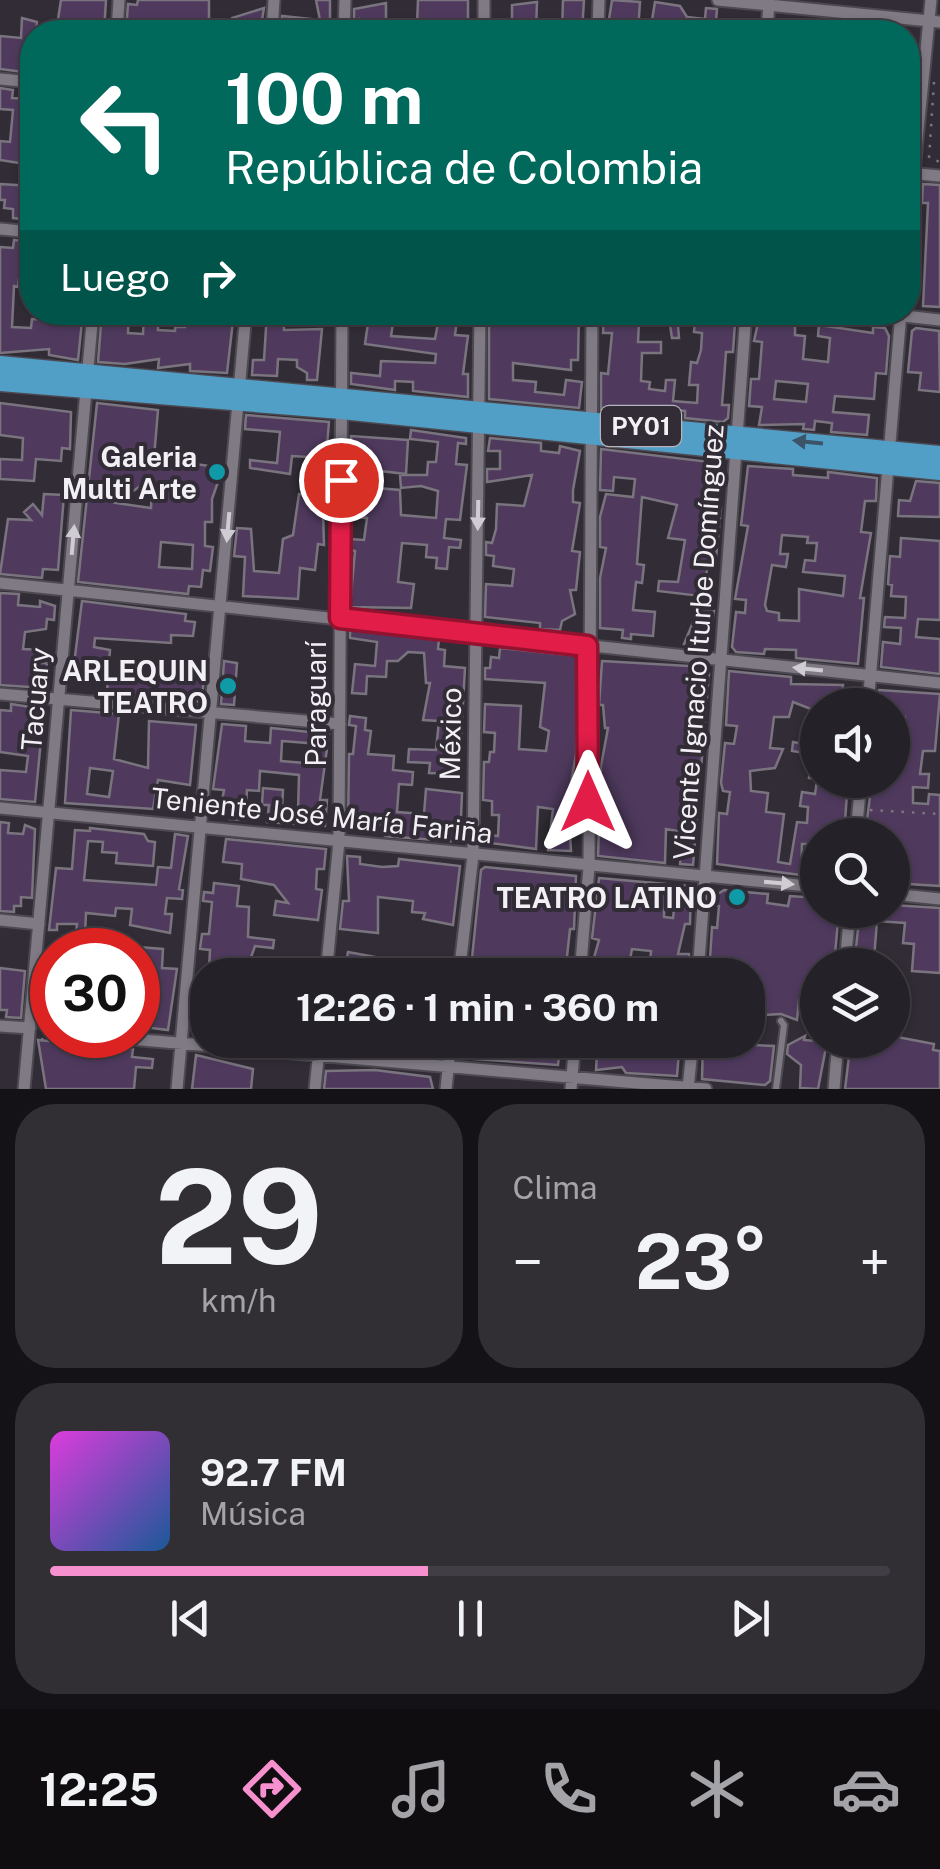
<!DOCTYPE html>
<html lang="es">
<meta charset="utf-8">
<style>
:root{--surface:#252128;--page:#312e34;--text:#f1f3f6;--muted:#a3a3a8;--line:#423e45;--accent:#f790ce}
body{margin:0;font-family:"Public Sans",sans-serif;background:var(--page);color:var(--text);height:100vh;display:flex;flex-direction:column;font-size:38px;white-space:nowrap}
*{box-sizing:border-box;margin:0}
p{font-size:32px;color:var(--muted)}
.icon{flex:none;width:55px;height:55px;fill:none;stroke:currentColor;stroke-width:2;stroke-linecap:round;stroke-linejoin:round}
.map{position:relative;height:1089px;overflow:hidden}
.drawer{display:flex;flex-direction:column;gap:15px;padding:15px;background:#141216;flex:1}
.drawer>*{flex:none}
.banner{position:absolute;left:20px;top:20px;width:900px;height:305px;border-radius:40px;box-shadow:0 2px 8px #0004,0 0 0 2px var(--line);background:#00695c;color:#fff;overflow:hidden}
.buttons{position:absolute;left:800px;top:688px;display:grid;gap:20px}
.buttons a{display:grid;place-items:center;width:110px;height:110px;border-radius:50%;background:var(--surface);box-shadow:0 2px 8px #0004,0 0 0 2px var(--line);font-size:50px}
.speed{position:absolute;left:30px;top:928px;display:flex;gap:20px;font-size:50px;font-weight:700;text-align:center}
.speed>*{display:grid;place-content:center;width:130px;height:130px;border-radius:50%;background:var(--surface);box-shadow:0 2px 8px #0004,0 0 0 2px var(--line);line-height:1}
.speed .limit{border:15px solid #d22;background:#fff;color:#111}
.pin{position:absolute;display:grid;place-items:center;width:85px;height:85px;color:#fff;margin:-42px;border:5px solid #fff;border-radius:50%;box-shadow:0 2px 10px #0007}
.me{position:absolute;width:110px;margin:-55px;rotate:0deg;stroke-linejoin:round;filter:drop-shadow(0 0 8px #0008)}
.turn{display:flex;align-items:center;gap:35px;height:210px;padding:0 40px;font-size:45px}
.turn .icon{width:130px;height:130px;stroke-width:2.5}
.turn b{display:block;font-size:70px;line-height:85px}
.then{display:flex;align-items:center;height:95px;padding:0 40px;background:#0003;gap:20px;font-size:38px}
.big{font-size:75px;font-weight:700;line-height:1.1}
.drawer .card{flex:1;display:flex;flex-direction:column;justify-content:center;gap:15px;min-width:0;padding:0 35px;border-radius:40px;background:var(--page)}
.drawer .dial{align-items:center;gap:0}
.dial b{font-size:130px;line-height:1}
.song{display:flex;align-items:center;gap:30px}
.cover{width:120px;height:120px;border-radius:15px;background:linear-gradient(135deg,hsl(300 70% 55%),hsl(210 70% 35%))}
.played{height:10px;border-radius:5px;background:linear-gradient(90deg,var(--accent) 45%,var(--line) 45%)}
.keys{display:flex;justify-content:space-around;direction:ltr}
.heat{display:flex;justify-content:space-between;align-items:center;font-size:55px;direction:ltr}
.drawer .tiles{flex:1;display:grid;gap:15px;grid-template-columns:1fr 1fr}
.card:last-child{grid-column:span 2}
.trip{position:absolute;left:190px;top:958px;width:575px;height:100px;border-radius:40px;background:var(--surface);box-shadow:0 2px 8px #0004,0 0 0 2px var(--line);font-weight:700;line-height:100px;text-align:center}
.menu{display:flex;height:160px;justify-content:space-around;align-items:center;background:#0f0d10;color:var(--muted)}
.menu .icon{width:70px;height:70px}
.menu .on{color:var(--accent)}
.menu b{font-size:45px;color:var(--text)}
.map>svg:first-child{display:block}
.building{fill:#4f3a5e;stroke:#7a747f;stroke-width:2.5;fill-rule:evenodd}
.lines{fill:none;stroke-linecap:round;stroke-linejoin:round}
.lane-casing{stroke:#4d4951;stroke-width:10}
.street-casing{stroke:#4d4951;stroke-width:15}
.primary-casing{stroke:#4d4951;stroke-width:21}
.path{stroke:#7b777e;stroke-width:2.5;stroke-dasharray:2.5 8;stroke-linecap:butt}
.lane{stroke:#807a85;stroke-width:6}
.street{stroke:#807a85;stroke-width:11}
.primary{stroke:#519ec7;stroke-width:18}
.oneway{fill:#3c5468}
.oneway2{fill:#d0ccd3}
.route-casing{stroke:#92132f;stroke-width:25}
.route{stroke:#e11d48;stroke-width:18}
.culture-dot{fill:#0f9aa8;stroke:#312c35;stroke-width:4}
.labels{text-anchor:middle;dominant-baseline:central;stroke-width:8;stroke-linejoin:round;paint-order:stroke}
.shield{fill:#312c35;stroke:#b8b4bb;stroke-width:2.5}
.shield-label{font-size:25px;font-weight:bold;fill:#f2eff5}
.poi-label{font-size:28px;font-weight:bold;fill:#f2eff5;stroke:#312c35;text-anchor:end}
.street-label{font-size:28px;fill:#f2eff5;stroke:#312c35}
</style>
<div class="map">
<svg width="940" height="1089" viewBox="0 0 940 1089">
<rect width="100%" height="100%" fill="#312c35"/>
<path class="building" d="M61,0h45l-2,32h-48z
M138,0h71v21l-34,2 -3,9h-46l2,-28 9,1z
M316,0h14v28l-49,4 1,-16 38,4z
M418,0h50v21l6,8 -72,3 -1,-4 16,-3z
M563,0h21l-2,32h-20z
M612,0l28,2 -2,30h-31z
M537,2l-1,30h-24v-27z
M655,2l25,4 7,11 18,2 1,-11 11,1 -2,23h-65z
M386,3v29h-21l-6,-13 -5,1v-11z
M264,8l-4,24h-37l9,-14z
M22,18l15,4 -5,51 -32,-4v-33l21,2z
M0,88l13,2 -1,8 20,1v66l-32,-5v-19l10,1 3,-32 -13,-1z
M0,184l32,2v34l-19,-2v-9l-9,-1 1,-8h-5z
M923,184l17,1v122l-17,-1 5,-103h-6z
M14,240l9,1 -2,28h11v10h-13l-1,8 -4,-1 -2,41 19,1 1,-9 16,1 1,-8h34l-5,48 -29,-5v-6l-49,4v-106l13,1z
M112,312h17l-1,21 15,1 1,-20 14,1v15l17,1v-4h10l1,-15 37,6v-6h11l-7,61 -37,-2v-7l-32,4 1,-9 -34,5 -27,-2 3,-38 11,1z
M267,312h16l1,18 38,-1 -5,51h-10v-7l-10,-6v-7l-19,-1 -1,17 -25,-1 1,-15h11z
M363,312l31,5 -3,19 44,3 3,-16 -30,-1 1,-10h49l-3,23 13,1 -5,38h5v23l-55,-6v-9l-18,-1v9l-44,-6v-11l29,3 1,-15 54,2 1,-9 -71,-10 3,-21 -6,-1z
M489,312h55v12h20l2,-12h13l-1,48h-7v10l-58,-7v17l23,2 -1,10 29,3 2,-15 16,2 -3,26 -90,-9z
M604,312h73l2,26h-7l-2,-13 -31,-2 -1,19h23v11h-19l-1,28 9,1 -1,7 16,2 1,-11h9l-2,21 24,2 1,-18h-9l2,-23 6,1 4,-13 1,-17 -8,-1 2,-20h30l-1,10 10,1 -2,29h-7l-2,28 -2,25h7l-1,13 -5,4 -38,-4v-7l-22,-2 -62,1v-37l7,1 4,-41h-9z
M760,314l35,3v18l10,1 -2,23 25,3 2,-24 -12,-2 1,-11 54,8v-6l12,1 4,8 -3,38 -10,-1 -2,26 -39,-3 -2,16 36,3 -2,20 -36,-3 1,-9 -17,-2 -1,9 -11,-1 1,-5 -45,1 3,-18 -13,-1 2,-27h8l3,-37 -8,-1zM776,381l32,3 -2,18 -32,-3z
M916,328l23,3 1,61 -21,-2 2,-17 -13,-1 4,-41z
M0,403l71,9 -1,37 -8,-1 -1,13 -25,-2 -2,22 -34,-2v-20l22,1 1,-22 -23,-3z
M97,403l61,7 -4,48 69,10 -11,31v23h-7v24l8,1 -3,24 -7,-1 -2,17 -12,-1 -1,8 -110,-12zM152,478l-1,30 -35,-5zM161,542l32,3 -1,24 -33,-2z
M246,415l83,7 -3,36 -34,-2 -2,18 -40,-6v-8l27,3 3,-31 -35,-3z
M411,430l55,8v6l-8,-1 -2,21 11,1 -7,55 -14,-1 -2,19 17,2 -1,8 -11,-1 -2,22 -11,-1 1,-10 -11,-1 1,-12 -25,-2 -4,39 16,2 -3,24 -61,-1 5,-56 -5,-1v-11l14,1 3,-22 -17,-1v-39l11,1 3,-18 -13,-1v-24l57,4 -2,34 -26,-3 -3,17 23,2 1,25 35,3 2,-27 -17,-5 -20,2 -1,-13h27l1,-13h8l2,-20 -28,-3z
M490,438l51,5v8l18,2 1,-7 20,5 -7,39v12l7,1 -8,48 8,1 -4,38h-6l5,24 -13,7 -2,9 -20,-1v-6l-55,-6 1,-33 26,2 2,-17 -21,-3 1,-10 -8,-1v-13l6,1 4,-14 1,-25 27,2 8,-31 -45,7v-13h13v-18h-12z
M601,449l117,14 -4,45h7l-6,59h-7l-8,29 -42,-5 1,-10 19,1 7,-42 -17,-2 9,-33 -35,-8 -5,67 7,1 -2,18 -6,-1 -3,28 22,2 -2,24 -22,-2v5l-9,-1 1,-8 -23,-2v-50l6,-30 -6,-1v-30l6,-23 27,3 2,-18 -21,-2 -1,14 -13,-1z
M748,466l45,3v6l35,3v-6l49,6 -1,23h-11l-4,31 10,1 -11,65h4l-6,66 -62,-6v-8l-31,-1 -1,5 -28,-2 -4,-5 4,-35 9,1 1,-13 -11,-1 13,-73 -7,-1zM782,535l26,2 -1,6h10l-2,18 -10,-1 -2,12 42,4 -2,20 -44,-7v32l-20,-1v-7l-12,-2 -2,-6 7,-40 14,2 2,-13h-8z
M326,481v11h-8v18h5l1,35 -6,-1 -3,26 -15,-2 -2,31 -55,-3 2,-39 -11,-1 3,-28 14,1 3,42 25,2 4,-34 10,-4 6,-41h8l-1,-12z
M916,481l24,2v34l-42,-1 1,-16 11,1z
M44,494l20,1 -6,75 -15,-1 -1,9 -42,-4 8,-55 23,1 -7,-8 9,-8 9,11z
M901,538l39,3v79l-22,-1 -2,18 24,2v35l-59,-7 2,-25 17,2 1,-16 -17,-1 1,-10 20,1 1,-21 -15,-1 1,-11 -4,-1 2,-28 10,1z
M0,593l19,1 -1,11 22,2v-6l15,5 -1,14 -7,-1 -1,10 -21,3 -2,17 19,1 -1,13h6l-3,25 -44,-3z
M82,601l104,13 -1,7 10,1 -2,14 -22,-1v8l-76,-5 -1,9 16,3 -2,25 -35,-3z
M698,610l16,1 -6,37 -24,-4z
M350,630l89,9 -1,10 7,1 -1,16 21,2 -6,106 -30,-1 1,-10 -22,-1 1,-13 27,1 3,-29 -16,-1 7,-37h-4l-2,-30 -16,-1 -10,9h-11l-1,16 -19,-1 -1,18 -14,-1 3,-29 20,2 2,-24 -27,-4z
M500,648l78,8 -2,98 -8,46 3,51 -23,-1 5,-41 -15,-2 -2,42 -46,-6v-8l8,1 1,-21h-7v-14l-9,-1 1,-38h5l1,-10h4l1,-19 -11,-1 1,-28 36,2 -2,43 27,2 3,-20 -9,-4 5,-44 -60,-4v-11h5l1,-11 8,1z
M224,661l13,2 -3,42 -13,-1z
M602,661l104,6 3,6 -16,192 -13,-1 3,-32 -17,-3 -1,34 -67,-7 3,-90 7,-38h-3l-2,-23h-4z
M151,669l53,5 -2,28 -95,-8 1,-19 42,5z
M729,671l62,6v7l52,1 -2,20h-23v74l-9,-1 3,-24 -20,-3 1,-9 11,2 7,-35 -18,-7 -4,15h-15l-4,31 13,1 -8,19 -25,3 1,20 17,2 -2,19 18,2 -6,48 12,2 7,-42 10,1 1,-16 -8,-1 2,-14 13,2 2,-14h31l-4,55h-26v9h-16l-1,31 -84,-11 2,-51 8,1 3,-22 -7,-1 -2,-8 4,-40 9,1 3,-18 -11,-1z
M879,690l61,4 -5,57h-12l-3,23h9l-1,14 -15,-1v16l15,1 1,-10 11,1v91l-48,-3v-48h-27l6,-46h7v-9h14v-45l11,1 2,-19 -13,-1v-11h-15z
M11,704l33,5 -9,93 -35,-3v-29l26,2 2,-16 -28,-4v-42l11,1z
M71,710l48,4 -5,45 34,9 1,-47 47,4 -6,60 -32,-5 -5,29 -88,-6zM90,768l23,3 -4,26 -22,-3z
M350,716l16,2 -1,12 6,1 -3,23 26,2 -1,14 20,2 -1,13 -13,-1 -2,28 27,2 2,-25 36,4 -2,49 -75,-6 1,-11 -25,-1v5l-13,-1 1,-74h4l3,-28 -7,-1z
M222,724l24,2 -1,15 25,2 1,-15 58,6 -9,66h7l-2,26 -58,-4 2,-17h-7l1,-17 20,2 -1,20 16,2 1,-37 -39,-4 -1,20 -12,-1 -2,30 -15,-1 1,-17 -9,-1 2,-11 -11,-1zM282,741l37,3 -2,20 -36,-3z
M0,822l9,1 -1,10 15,1 2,-9 10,4 -3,69 -11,-1v9h-7v6l-14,-1z
M90,828l54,6 4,7 7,1 -2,24 -37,-3 1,-10 -15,-1 1,-10 -15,-1 -4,39 72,5 2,-18 13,1 4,-34 13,2 -9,53 4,1 -1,9 -15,-1 -2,16h7l-2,19 -40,-8 2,-16 -16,-1 -1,8 -29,-3 -1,23 13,1 -1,13h-23l3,-26h-20v6h-8l7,-62 16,1 3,-39 15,1z
M226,839l100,10 -2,20h-7l-1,20 6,1 -4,30 -44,-5 2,-14 12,2 -14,-18 -33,-6 1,-15 -19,-2z
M347,856l13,1v7l22,3 16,-1 1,-7 61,7 -7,59 -30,-6 2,-6 -13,-1 1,-11 -35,-4v36l-38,-4 3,-28h6z
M485,867l91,9 -2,53h-4l-5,46h-13l1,-7 -20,-2v9h-50l2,-16 -13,-1 9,-88z
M599,878l66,6 -1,33 9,1 4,-33 14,1 -1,38h-5l-7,30h11l-1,21h-39l2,-24 -19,-2 -5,26h-38l10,-35 -7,-2z
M214,883l25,3 -2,20 12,1 -1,30 26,3 -1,8 -18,-2 -10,28 -32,1 -4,-6 1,-19 -10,-1 2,-15h7l3,-32 -9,-1 1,-9 9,1z
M724,890l44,4 -1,9 21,3 2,-10 28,2v12h21l-5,55h-16v27l-10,-1 -1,9h-8l-2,20 -16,-6 -17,1 -1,9 -15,-1v-48h-39l3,-48 5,1 2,-22 -5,-1 1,-9z
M892,905l48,3v65l-28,-2 2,-27 -11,-1 2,-20 -28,-2 -3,38 -19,-2 5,-47h32z
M138,947l25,2 -1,19 15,1 -9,61 -25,-3v-7l-5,-1v-22l10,1 2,-21 -7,-1 1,-11h-6z
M348,952l49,9 -3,14h-50z
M0,968l25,3 -4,47 -15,-1 1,-7h-7z
M805,1036l-1,4 23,2 -9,47 -18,-1 1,-23 -14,-11 1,-9z
M892,1036l42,8 -1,6 7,1v38h-95l6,-49h41z
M38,1040l95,9 -1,8 21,2 -1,9 -16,-1 -2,22h-88z
M334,1040h68l-2,13 -66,-6z
M460,1040h101l-3,25 -97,-7z
M584,1040h96l-3,36 -51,-3 -4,-6 -26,3 1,-16 -14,-2z
M703,1040h46l5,5 20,1 -4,35 -5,4 -63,-6z
M196,1055l57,14 -2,20h-59z
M375,1070l55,7 3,12h-109l2,-18z"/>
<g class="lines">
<defs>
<path id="lane" d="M776,1089l8,-64 -3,-4"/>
<path id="street" d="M718,0l222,22
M117,32l2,-32
M272,32l2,-32
M344,32l1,-32
M484,32v-32
M598,32l1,-32
M767,32l2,-30
M0,79l32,3
M908,173l32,3
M0,229l32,3
M908,230l23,-230
M868,312l72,8
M0,583l940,100
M0,694l340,30
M868,705l33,-393
M0,808l818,79
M856,835l5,-55
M892,894l48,5
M0,920l39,4
M845,965l5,-55
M326,975l13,-134 3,-529
M459,975l14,-120 7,-543
M580,975l9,-108 3,-555
M698,975l48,-663
M0,1026l30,2
M85,1035l621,54
M24,1089l69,-777
M177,1089l69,-777
M315,1089l5,-49
M446,1089l5,-49
M571,1089l4,-49
M688,1089l5,-49
M834,1089l4,-49"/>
<path id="primary" d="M0,365l940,90
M0,382l341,28 599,61"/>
</defs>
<use href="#lane" class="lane-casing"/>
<use href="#street" class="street-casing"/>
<use href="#primary" class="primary-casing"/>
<path class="path" d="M934,82l-5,76 11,4
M870,810l70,4
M39,1022l13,1
M41,1039l12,2 1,-6"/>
<use href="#lane" class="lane"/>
<use href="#street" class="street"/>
<use href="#primary" class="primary"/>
</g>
<defs><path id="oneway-solid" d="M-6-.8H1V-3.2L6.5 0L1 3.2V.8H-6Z" transform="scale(2.5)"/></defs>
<use class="oneway" href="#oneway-solid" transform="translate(808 442) rotate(-174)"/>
<g class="oneway2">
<use href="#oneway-solid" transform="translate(478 515) rotate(91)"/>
<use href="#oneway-solid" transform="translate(228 527) rotate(95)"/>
<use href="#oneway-solid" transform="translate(73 540) rotate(-85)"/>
<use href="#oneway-solid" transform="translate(808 669) rotate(-174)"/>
<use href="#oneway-solid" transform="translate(779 883) rotate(5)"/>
</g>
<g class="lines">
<defs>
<path id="route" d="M341,480l-1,138 247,28 1,156"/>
</defs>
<use href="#route" class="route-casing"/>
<use href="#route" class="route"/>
</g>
<g class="culture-dot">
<circle cx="217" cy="472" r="10"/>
<circle cx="228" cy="686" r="10"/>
<circle cx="737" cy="897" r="10"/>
</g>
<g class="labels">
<rect class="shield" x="601" y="406" width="80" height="40" rx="8"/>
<g class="shield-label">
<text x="641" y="426">PY01</text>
</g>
<g class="poi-label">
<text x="197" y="456">Galeria<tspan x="197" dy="32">Multi Arte</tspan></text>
<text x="208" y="670">ARLEQUIN<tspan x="208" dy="32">TEATRO</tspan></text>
<text x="717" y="897">TEATRO LATINO</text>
</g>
<g class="street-label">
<text transform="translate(698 642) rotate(-86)">Vicente Ignacio Iturbe Domínguez</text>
<text transform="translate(35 699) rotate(-85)">Tacuary</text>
<text transform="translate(315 704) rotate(-90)">Paraguarí</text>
<text transform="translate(450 734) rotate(-89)">México</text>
<text transform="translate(322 815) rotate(6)">Teniente José María Fariña</text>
</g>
</g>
</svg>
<div class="buttons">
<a><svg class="icon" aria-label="sound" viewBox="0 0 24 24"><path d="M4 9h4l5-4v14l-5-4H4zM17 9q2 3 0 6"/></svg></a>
<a><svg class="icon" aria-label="search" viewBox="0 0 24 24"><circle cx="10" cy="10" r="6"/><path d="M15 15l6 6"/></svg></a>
<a><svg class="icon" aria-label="layers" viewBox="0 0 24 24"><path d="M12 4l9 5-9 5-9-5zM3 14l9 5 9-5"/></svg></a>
</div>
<div class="speed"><div class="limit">30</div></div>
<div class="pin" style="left:341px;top:480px;background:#d93025"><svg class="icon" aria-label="arrive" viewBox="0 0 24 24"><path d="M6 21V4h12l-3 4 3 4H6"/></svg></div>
<svg class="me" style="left:588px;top:802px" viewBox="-20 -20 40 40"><path d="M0-17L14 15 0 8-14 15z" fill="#e11d48" stroke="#fff" stroke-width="4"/></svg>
<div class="trip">12:26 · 1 min · 360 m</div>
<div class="banner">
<div class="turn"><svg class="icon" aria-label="left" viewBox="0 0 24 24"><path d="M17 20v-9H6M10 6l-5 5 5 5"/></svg><div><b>100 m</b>República de Colombia</div></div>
<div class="then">Luego<svg class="icon" aria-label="right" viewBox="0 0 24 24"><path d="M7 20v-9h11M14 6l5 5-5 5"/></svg></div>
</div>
</div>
<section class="drawer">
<div class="tiles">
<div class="card dial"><b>29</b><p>km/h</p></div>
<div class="card"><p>Clima</p>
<div class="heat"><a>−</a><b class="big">23°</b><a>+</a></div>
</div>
<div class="card">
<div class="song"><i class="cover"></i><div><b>92.7 FM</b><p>Música</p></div></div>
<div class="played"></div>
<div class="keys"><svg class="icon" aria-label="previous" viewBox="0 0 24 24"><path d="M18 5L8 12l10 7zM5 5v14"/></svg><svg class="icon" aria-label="pause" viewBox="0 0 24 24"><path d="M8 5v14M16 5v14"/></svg><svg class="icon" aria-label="next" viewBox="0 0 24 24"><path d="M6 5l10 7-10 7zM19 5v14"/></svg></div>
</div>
</div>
</section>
<nav class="menu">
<b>12:25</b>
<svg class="icon on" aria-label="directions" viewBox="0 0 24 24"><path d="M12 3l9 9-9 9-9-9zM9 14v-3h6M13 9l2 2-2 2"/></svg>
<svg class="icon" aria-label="music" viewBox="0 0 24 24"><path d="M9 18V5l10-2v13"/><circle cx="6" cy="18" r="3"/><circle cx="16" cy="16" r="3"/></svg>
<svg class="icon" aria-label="phone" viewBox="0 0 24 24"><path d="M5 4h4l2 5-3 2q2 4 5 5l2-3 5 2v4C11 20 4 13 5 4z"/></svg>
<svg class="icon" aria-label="climate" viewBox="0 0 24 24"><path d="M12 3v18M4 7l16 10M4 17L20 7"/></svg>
<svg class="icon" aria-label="car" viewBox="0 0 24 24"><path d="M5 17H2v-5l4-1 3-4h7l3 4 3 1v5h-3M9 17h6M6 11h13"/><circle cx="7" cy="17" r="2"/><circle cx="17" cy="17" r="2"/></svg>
</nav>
